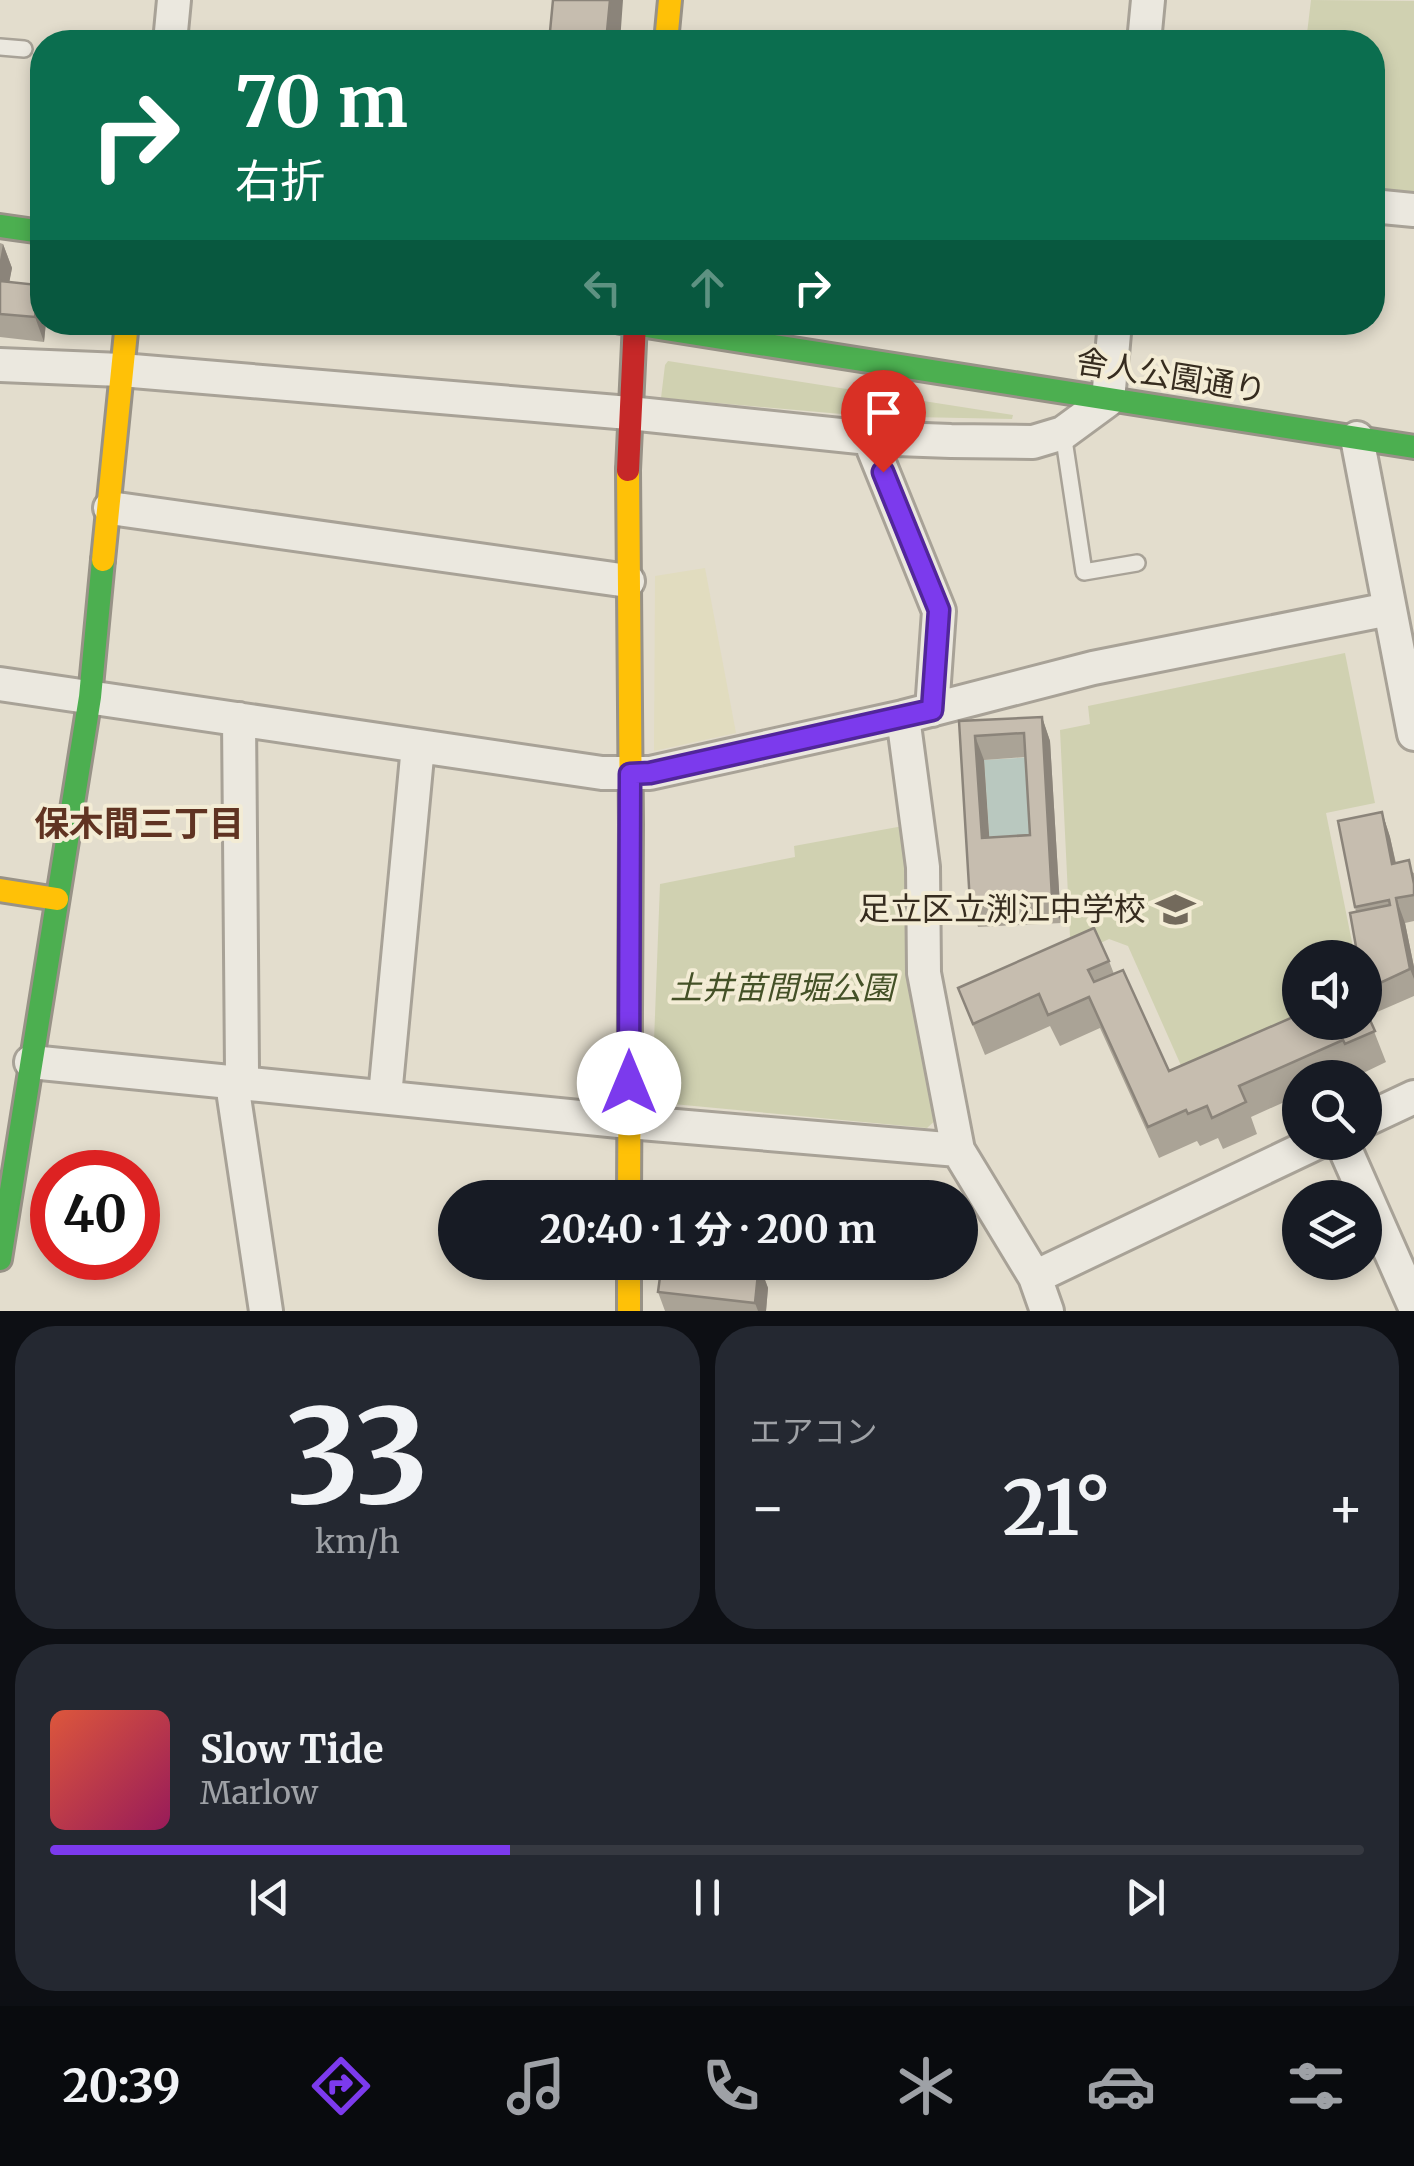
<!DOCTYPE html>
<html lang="ja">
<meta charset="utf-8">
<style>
:root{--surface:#171b24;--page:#242831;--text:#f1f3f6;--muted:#9ea1a6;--line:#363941;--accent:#7c3aed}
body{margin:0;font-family:Merriweather,"Noto Sans JP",serif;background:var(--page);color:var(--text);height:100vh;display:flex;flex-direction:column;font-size:38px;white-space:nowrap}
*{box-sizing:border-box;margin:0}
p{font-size:32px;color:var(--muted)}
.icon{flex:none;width:55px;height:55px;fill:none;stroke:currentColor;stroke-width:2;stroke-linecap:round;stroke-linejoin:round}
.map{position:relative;height:1311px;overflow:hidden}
.drawer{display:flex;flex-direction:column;gap:15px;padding:15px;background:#0d0f14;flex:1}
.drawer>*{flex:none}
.top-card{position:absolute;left:30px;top:30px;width:1355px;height:305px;border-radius:40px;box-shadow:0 5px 15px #0003;background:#0b6e4f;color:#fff;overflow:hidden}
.controls{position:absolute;left:1282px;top:940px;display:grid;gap:20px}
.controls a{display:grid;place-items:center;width:100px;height:100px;border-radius:50%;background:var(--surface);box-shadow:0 5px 15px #0003;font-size:50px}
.speed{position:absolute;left:30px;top:1150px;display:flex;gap:20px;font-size:50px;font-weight:700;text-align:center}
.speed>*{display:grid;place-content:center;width:130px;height:130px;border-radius:50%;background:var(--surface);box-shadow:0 5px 15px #0003;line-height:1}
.speed .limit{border:15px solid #d22;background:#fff;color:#111}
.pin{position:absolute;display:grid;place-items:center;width:85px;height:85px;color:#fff;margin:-102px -42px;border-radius:50% 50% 50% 0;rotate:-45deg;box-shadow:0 0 10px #0007}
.pin .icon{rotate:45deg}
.me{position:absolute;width:110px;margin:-55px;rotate:0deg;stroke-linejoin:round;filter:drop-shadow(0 0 8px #0008)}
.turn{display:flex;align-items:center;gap:35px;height:210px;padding:0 40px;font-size:45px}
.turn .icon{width:130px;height:130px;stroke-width:2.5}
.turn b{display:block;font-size:70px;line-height:85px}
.lanes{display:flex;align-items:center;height:95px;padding:0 40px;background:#0003;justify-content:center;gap:50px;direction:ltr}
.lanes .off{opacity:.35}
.big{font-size:75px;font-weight:700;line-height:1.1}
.drawer .widget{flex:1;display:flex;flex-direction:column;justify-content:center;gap:15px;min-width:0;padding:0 35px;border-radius:40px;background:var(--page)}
.drawer .dial{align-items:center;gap:0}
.dial b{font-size:130px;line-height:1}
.song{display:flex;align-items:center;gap:30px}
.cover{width:120px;height:120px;border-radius:15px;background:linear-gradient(135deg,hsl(10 70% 55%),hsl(330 70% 35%))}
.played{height:10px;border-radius:5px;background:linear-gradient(90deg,var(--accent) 35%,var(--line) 35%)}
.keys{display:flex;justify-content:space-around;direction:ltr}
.heat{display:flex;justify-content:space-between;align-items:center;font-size:55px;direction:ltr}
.drawer .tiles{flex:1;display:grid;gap:15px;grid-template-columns:1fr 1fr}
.widget:last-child{grid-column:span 2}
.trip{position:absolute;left:438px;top:1180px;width:540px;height:100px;border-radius:50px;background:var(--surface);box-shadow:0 5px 15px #0003;font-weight:700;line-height:100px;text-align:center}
.tab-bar{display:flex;height:160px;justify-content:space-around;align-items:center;background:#090b0e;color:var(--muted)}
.tab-bar .icon{width:70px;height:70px}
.tab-bar .current{color:var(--accent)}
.tab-bar b{font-size:45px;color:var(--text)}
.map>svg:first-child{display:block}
.farmland{fill:#e1dcbf}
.green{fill:#d0d1b1}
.water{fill:#b9c8bf}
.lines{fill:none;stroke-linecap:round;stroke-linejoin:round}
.lane-casing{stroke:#a8a297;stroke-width:20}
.street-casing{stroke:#a8a297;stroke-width:38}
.fast-casing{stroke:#989287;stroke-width:28}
.slow-casing{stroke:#989287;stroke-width:28}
.jam-casing{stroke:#989287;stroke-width:28}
.lane{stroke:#ebe8df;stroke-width:15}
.street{stroke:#ebe8df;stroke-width:32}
.fast{stroke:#4caf50;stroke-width:22}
.slow{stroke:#ffc107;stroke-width:22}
.jam{stroke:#c62828;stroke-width:22}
.wall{fill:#aaa396;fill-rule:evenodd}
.shaded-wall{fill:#8b847a}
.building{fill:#c6bdaf;stroke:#8b847a;stroke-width:2.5;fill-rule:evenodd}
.route-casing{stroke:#51269a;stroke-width:25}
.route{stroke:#7c3aed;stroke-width:18}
.labels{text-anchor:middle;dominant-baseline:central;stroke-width:8;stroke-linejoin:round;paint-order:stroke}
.street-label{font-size:32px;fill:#362c1f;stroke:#f3ecd5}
.poi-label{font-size:32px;fill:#362c1f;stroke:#f3ecd5;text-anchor:end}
.park-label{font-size:32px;font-style:italic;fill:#445127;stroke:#f3ecd5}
.neighbourhood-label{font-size:35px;font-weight:bold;fill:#603322;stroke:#f3ecd5}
</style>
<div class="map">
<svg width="1414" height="1311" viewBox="0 0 1414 1311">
<rect width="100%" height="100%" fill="#e3ddcd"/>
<path class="farmland" d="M705,568l31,165 -82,18 1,-175z"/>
<path class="green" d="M1311,0l103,1v198l-41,-4 -1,-153h-66z
M668,361l345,54 -1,4 -148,-3 -203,-18 4,-33z
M1345,653l30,150 -49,10 29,144 -55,1v64l-109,66 -63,-142 -19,-7 -38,18 -11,-227 30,-6 -2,-18z
M903,826l5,35 -2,106 32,151 -11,10 -265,-25 -10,-9 8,-210 135,-27 -1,-11z"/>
<path class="water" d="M1032,757l6,102 -47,3 -7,-102z"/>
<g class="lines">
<defs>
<path id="lane" d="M0,47l24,2
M1063,433l21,139 53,-9"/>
<path id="street" d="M170,42l4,-42
M1144,42l4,-42
M1372,206l42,4
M0,365l121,5 508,43 240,25 82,3 82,1 30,-9 45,-33 7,-78
M869,438l70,173 -7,99
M1357,438l57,296
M110,508l518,73
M0,684l602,89h48l253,-56 190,-49 296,-59
M903,717l20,150 1,106 34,177 77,127 12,34
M239,719l3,351 -8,27 32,214
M31,1062l598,60 329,28
M385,1096l33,-350
M1365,1120l49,-23
M1342,1142l72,163
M1035,1277l283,-135"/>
<path id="fast" d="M0,226l42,6
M621,322l793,125
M0,1259l90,-562 13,-137"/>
<path id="slow" d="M666,42l4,-42
M628,470l3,354 -2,374
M103,560l24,-238
M0,890l57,9
M629,1262v49"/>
<path id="jam" d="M628,470l7,-148"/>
</defs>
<use href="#lane" class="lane-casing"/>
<use href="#street" class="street-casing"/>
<use href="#fast" class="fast-casing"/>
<use href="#slow" class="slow-casing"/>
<use href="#jam" class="jam-casing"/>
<use href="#lane" class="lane"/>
<use href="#street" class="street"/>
<use href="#fast" class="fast"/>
<use href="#slow" class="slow"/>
<use href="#jam" class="jam"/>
</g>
<path class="wall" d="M0,243l3,1 9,24 -3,14 33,40h4l-2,20 -44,-5z
M1042,717l8,24 11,182 -83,4 -8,-24 -11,-182zM1025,757l5,78 -41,3 -5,-78z
M1382,812l8,25 6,26 18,10v48l-9,2 9,44v29l-46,20 18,46 -29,14 -2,-5 -15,7h-40v17l-49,22 6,17 -34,15 -5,-11 -18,8 -3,-5 -38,17 -59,-130 -40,18 -10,-20 -65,29 -27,-67 151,-27 5,13 55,97 196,-49v-64l-10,-51z
M759,1264l9,24 -2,23h-101l-7,-19z"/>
<path class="shaded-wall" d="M610,0h13l-3,42h-14z
M3,244l9,24 -7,37 -5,-14v-31z
M38,285l4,11v26h4l-2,20 -9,-25z
M1042,717l8,24 11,182 -9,-25z
M975,736l9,24 7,102 -9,-24z
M1382,812l8,25 11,51 -9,-24z
M1396,898l9,25 9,44v12l-4,-10z
M759,1264l9,24 -2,23h-8l-3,-8z"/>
<path class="building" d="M553,0h57l-4,42h-57z
M0,281l38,4 -3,32 -35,-3z
M1042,717l10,181 -82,5 -11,-182zM1024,733l6,102 -48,3 -7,-102z
M1382,812l10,52 17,-4 5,24v11l-18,3 14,71 -45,21v-32h-7l-8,-45 40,-8 -1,-5 -34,7 -17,-86z
M1094,928l15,33 -21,9 6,12 29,-12 46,101 131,-57v8h65v-13l10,22 -30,13 -2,-4 -104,46 7,16 -34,16 -5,-12 -19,8 -2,-4 -38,17 -59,-130 -41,18 -9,-21 -66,30 -15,-36z
M662,1262h84l13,2 -4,39 -97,-11z"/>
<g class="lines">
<defs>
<path id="route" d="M629,1083l1,-309 20,-1 282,-63 7,-100 -56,-138"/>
</defs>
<use href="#route" class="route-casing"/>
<use href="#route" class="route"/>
</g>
<defs>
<symbol id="school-bare" viewBox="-9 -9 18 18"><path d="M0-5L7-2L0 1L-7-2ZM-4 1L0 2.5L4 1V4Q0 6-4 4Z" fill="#736a5c" stroke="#f3ecd5" stroke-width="2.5" paint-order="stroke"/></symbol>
</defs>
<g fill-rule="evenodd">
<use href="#school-bare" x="1148" y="882" width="55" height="55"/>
</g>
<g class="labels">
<g class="street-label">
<text transform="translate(1171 376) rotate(9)">舎人公園通り</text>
</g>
<g class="poi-label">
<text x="1146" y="909">足立区立渕江中学校</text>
</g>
<g class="park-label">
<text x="782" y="988">土井苗間堀公園</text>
</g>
<g class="neighbourhood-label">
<text x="139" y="824">保木間三丁目</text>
</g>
</g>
</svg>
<div class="controls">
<a><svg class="icon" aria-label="sound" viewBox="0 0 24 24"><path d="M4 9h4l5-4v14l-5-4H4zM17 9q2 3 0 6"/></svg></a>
<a><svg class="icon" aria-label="search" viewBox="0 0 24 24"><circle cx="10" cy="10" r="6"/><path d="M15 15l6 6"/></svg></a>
<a><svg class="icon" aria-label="layers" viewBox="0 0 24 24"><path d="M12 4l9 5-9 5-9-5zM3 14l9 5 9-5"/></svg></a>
</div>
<div class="speed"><div class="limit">40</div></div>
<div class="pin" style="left:883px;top:472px;background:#d93025"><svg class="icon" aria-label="arrive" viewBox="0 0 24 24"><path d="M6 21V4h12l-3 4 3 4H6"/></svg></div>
<svg class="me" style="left:629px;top:1083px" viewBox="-20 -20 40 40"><circle r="19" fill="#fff"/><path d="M0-13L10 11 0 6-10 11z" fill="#7c3aed"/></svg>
<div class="trip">20:40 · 1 分 · 200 m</div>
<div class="top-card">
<div class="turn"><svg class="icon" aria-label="right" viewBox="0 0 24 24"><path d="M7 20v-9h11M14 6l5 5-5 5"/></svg><div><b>70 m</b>右折</div></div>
<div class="lanes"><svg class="icon off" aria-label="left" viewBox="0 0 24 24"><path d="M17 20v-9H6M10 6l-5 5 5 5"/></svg><svg class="icon off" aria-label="ahead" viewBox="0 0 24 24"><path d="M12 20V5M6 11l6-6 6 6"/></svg><svg class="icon" aria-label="right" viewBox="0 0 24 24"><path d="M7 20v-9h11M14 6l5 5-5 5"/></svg></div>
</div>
</div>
<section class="drawer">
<div class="tiles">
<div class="widget dial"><b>33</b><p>km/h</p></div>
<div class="widget"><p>エアコン</p>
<div class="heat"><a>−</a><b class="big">21°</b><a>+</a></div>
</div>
<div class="widget">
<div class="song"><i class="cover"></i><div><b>Slow Tide</b><p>Marlow</p></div></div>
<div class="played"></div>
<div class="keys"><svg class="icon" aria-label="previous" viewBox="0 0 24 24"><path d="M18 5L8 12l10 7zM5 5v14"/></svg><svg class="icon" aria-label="pause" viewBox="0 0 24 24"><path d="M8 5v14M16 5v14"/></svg><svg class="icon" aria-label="next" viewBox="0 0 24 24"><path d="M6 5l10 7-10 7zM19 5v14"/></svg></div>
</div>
</div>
</section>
<nav class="tab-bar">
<b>20:39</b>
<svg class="icon current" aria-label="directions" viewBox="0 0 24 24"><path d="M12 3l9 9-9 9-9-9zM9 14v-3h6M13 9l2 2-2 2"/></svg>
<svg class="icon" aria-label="music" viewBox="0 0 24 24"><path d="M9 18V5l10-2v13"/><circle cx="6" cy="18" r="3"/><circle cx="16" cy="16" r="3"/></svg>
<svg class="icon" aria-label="phone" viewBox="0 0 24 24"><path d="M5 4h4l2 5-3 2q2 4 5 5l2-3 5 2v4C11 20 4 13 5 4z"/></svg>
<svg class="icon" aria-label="climate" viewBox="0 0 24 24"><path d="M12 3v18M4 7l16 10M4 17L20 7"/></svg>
<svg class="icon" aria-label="car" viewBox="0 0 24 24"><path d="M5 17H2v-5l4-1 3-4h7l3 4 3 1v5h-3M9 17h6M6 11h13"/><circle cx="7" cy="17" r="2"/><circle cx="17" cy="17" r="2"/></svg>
<svg class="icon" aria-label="filters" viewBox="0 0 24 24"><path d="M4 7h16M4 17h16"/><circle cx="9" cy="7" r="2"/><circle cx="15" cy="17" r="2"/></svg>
</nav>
